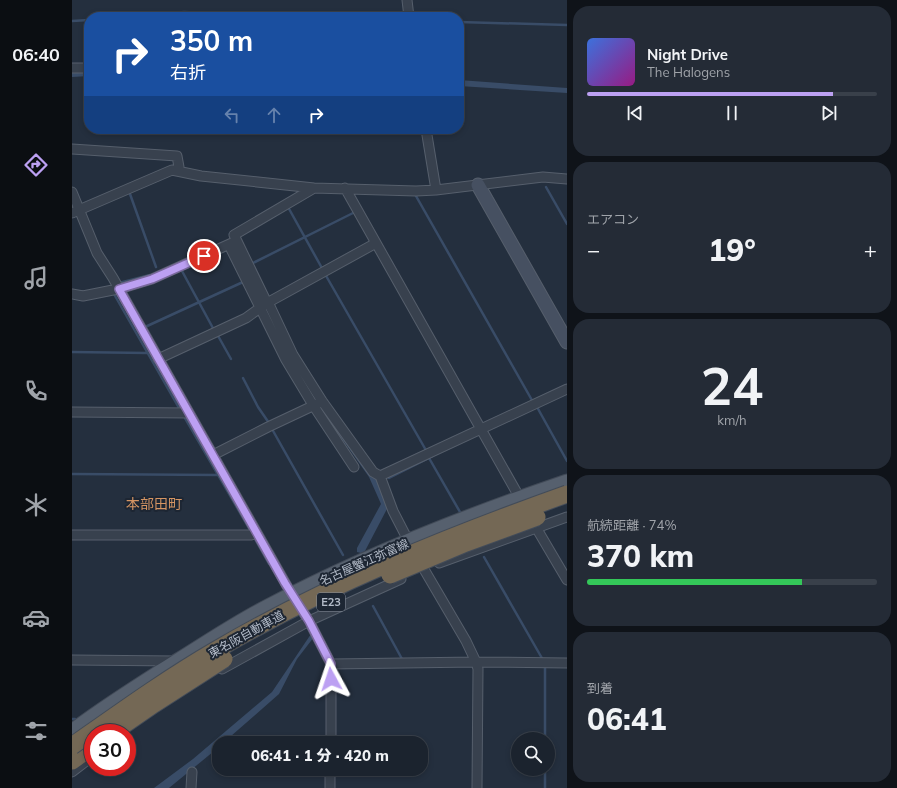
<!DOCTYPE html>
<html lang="ja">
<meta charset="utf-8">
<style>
:root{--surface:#1b232e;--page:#242b36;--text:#f1f3f6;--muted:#a0a4aa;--line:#39404a;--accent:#bca0f2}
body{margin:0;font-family:Mulish,"Noto Sans JP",sans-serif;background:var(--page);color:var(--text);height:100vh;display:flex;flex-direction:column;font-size:15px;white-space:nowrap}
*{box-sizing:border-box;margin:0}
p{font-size:13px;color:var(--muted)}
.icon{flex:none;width:22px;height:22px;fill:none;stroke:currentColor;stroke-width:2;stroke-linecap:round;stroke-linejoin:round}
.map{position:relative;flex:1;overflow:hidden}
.sheet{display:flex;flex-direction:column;gap:6px;padding:6px;background:#0f1319;width:330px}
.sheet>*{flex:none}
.banner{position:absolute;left:12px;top:12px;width:380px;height:122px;border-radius:16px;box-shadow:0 2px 6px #0003,0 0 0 1px var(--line);background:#1a4fa0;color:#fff;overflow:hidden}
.tools{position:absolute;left:439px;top:732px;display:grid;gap:8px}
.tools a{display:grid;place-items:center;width:44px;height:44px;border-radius:50%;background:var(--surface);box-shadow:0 2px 6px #0003,0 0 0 1px var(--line);font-size:20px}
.speed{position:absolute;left:12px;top:724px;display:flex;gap:8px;font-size:20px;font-weight:700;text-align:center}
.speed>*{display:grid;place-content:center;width:52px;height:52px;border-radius:50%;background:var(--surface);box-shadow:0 2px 6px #0003,0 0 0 1px var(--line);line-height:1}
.speed .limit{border:6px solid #d22;background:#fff;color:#111}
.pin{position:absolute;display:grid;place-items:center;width:34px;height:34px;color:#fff;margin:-17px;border:2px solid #fff;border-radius:50%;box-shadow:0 1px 4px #0007}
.me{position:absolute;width:44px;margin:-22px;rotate:355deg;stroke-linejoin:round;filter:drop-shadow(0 0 3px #0008)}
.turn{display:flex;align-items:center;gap:14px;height:84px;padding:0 20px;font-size:18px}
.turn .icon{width:52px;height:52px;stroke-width:2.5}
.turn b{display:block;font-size:28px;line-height:34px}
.lanes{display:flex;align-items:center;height:38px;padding:0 20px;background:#0003;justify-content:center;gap:20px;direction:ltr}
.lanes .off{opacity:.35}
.big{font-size:30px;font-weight:800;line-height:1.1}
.sheet .card{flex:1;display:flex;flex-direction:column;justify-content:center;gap:6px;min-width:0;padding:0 14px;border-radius:16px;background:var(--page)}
.sheet .dial{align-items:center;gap:0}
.dial b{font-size:52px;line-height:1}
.song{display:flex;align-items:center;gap:12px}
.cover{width:48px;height:48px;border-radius:6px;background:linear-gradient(135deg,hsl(220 70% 55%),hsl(310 70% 35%))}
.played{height:4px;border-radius:2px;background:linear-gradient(90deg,var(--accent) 85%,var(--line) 85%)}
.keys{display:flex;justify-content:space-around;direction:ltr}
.heat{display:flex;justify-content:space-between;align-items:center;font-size:22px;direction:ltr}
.charge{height:6px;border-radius:3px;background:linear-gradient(90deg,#34c759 74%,var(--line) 0)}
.trip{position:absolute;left:140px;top:736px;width:216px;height:40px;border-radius:16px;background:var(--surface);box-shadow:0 2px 6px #0003,0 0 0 1px var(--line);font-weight:800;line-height:40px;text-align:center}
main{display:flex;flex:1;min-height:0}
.tab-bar{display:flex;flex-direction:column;width:72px;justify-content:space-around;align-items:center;background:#0b0e12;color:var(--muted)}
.tab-bar .icon{width:28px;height:28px}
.tab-bar .on{color:var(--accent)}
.tab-bar b{font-size:18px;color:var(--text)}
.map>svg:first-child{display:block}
.water{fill:#394c67}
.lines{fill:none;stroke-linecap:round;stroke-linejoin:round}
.stream{stroke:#394c67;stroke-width:2.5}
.street-casing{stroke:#565f6c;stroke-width:11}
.secondary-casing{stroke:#565f6c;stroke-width:15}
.primary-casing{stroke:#414a57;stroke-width:17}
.highway-casing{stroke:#434c59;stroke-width:19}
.street{stroke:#38414e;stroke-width:9}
.secondary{stroke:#465061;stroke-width:13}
.primary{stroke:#56606e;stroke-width:15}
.highway{stroke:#746855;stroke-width:17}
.highway-bridge-casing{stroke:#434c59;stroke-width:19;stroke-linecap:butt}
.highway-bridge{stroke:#746855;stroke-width:17}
.route-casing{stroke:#7a689d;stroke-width:10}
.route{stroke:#bca0f2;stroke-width:7}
.labels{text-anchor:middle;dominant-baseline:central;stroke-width:4;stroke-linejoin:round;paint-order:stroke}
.shield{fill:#1d2633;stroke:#878f9c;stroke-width:1}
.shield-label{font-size:11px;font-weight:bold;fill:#b4bcc9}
.street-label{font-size:12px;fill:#b4bcc9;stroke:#1d2633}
.quarter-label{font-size:14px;fill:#d59563;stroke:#1d2633}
</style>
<main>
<nav class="tab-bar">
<b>06:40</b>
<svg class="icon on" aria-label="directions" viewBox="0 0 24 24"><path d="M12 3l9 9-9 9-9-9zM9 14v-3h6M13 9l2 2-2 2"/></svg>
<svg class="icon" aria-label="music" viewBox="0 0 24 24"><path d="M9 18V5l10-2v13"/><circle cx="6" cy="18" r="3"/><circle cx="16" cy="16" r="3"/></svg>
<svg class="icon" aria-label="phone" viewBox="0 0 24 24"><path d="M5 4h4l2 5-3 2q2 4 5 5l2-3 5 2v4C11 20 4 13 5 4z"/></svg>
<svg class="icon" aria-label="climate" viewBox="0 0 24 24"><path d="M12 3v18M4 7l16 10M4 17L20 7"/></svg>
<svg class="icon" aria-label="car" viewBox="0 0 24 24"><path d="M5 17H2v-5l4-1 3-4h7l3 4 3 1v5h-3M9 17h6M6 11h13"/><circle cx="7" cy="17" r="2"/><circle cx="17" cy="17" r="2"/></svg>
<svg class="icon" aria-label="filters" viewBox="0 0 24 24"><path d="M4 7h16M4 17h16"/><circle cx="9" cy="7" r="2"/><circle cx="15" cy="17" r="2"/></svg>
</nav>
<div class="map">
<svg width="495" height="788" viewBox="0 0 495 788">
<rect width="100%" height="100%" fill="#242f3e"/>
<path class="water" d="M17,71v5l-17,1v-5z
M387,80l108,8v5l-108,-7z
M156,233l2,2 61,120 78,117 10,10 9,25 -23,44 -4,2 -4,-1v-4l24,-44 -12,-27 -53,-75 -29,-48z
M239,634l3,3 -17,22 -18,35 -56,49h-4v4l-50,41h-15l39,-29 79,-67z"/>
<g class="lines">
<path class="stream" d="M55,17l57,-5 123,5
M0,21l17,-1
M387,22l108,3
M474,187l21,37
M58,194l26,73
M344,196l117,206
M216,207l35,63
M179,264l104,-52
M110,271l32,59
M253,274l102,178
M47,283l31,-8
M42,294l65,114
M73,327l98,-45
M145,334l14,25
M0,352l75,1
M171,378l15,29 11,16
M465,407l30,54
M113,418l65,112
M200,429l71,126
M357,458l31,54
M0,474l147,1
M317,478l44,-22
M183,539l14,25
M412,557l59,103
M301,606l29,53
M0,719h3
M473,739v-72
M473,788v-19"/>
<defs>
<path id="street" d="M335,0l2,17
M0,68h17
M354,129l10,61
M0,149l105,7 2,11 -1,4
M273,188l172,305 4,10
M0,192l25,61 16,25 179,317 17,26 22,43v79
M0,213l100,-43 29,6 113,12 102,3 20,-1 107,-13 24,2
M157,245l57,115 27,45 41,62
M47,289l33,-10 82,-37
M0,294l11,2 35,-7
M196,302l25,53 29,46 51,71 7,4 13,35 17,33
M195,303l-33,-68 80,-47
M86,359l88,-41 21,-15 109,-60
M0,412l117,1
M141,455l55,-28 51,-24
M308,476l187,-87
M462,524l33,56
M0,535h179l6,-2
M346,559l48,82 10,21 2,7 -1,119
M367,563l128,-46
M0,660l105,1
M259,664l145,-2 91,1
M150,669l87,-48 92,-42
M0,772l17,-13
M119,788l1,-16
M258,788v-19"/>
<path id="secondary" d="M406,185l89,157"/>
<path id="primary" d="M0,732c34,-26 70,-48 106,-71 29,-18 57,-37 88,-53 96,-51 198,-91 301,-126"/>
<path id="highway" d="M0,761l21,-15"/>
</defs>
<use href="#street" class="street-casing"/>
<use href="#secondary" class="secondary-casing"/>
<use href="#primary" class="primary-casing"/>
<use href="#highway" class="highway-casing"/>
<use href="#street" class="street"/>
<use href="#secondary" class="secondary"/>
<use href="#primary" class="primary"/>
<use href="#highway" class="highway"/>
<defs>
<path id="highway-bridge" d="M318,575l76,-32 71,-26
M40,733l42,-29 70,-45
M0,746c47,-33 94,-67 144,-96 111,-65 230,-113 351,-156"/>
</defs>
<use href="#highway-bridge" class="highway-bridge-casing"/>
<use href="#highway-bridge" class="highway-bridge"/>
</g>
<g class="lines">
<defs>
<path id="route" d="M132,256l-52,23 -33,10 166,294 24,38 22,43v15"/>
</defs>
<use href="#route" class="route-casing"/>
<use href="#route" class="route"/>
</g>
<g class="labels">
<rect class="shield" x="245" y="593" width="28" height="18" rx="3"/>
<g class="shield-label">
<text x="259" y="602">E23</text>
</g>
<g class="street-label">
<text transform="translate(292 562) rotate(-24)">名古屋蟹江弥富線</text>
<text transform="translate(174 634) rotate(-29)">東名阪自動車道</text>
</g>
<g class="quarter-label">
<text x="82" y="504">本部田町</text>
</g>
</g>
</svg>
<div class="tools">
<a><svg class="icon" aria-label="search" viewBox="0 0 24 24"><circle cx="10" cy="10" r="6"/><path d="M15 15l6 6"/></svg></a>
</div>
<div class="speed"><div class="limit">30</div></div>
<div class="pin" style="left:132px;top:256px;background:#d93025"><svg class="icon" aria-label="arrive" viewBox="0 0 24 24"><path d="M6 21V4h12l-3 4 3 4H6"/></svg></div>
<svg class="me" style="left:259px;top:679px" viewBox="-20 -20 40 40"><path d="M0-17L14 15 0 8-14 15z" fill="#bca0f2" stroke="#fff" stroke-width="4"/></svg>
<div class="trip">06:41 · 1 分 · 420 m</div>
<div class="banner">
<div class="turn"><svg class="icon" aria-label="right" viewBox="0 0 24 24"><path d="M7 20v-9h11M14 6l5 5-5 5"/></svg><div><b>350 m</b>右折</div></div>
<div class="lanes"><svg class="icon off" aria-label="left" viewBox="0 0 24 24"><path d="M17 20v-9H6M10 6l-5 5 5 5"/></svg><svg class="icon off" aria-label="ahead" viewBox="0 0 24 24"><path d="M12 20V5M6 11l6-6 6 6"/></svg><svg class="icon" aria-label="right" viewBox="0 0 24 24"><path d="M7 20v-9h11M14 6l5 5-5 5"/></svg></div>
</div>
</div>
<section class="sheet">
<div class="card">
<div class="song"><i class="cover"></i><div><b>Night Drive</b><p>The Halogens</p></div></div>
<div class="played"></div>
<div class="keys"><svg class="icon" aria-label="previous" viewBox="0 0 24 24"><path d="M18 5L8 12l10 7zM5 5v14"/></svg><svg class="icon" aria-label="pause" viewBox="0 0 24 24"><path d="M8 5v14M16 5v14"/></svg><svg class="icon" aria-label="next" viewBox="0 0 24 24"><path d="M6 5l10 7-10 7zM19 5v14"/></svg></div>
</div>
<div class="card"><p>エアコン</p>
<div class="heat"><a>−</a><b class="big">19°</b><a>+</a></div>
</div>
<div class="card dial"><b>24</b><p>km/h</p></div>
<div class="card"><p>航続距離 · 74%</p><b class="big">370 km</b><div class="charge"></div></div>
<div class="card"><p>到着</p><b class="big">06:41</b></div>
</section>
</main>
